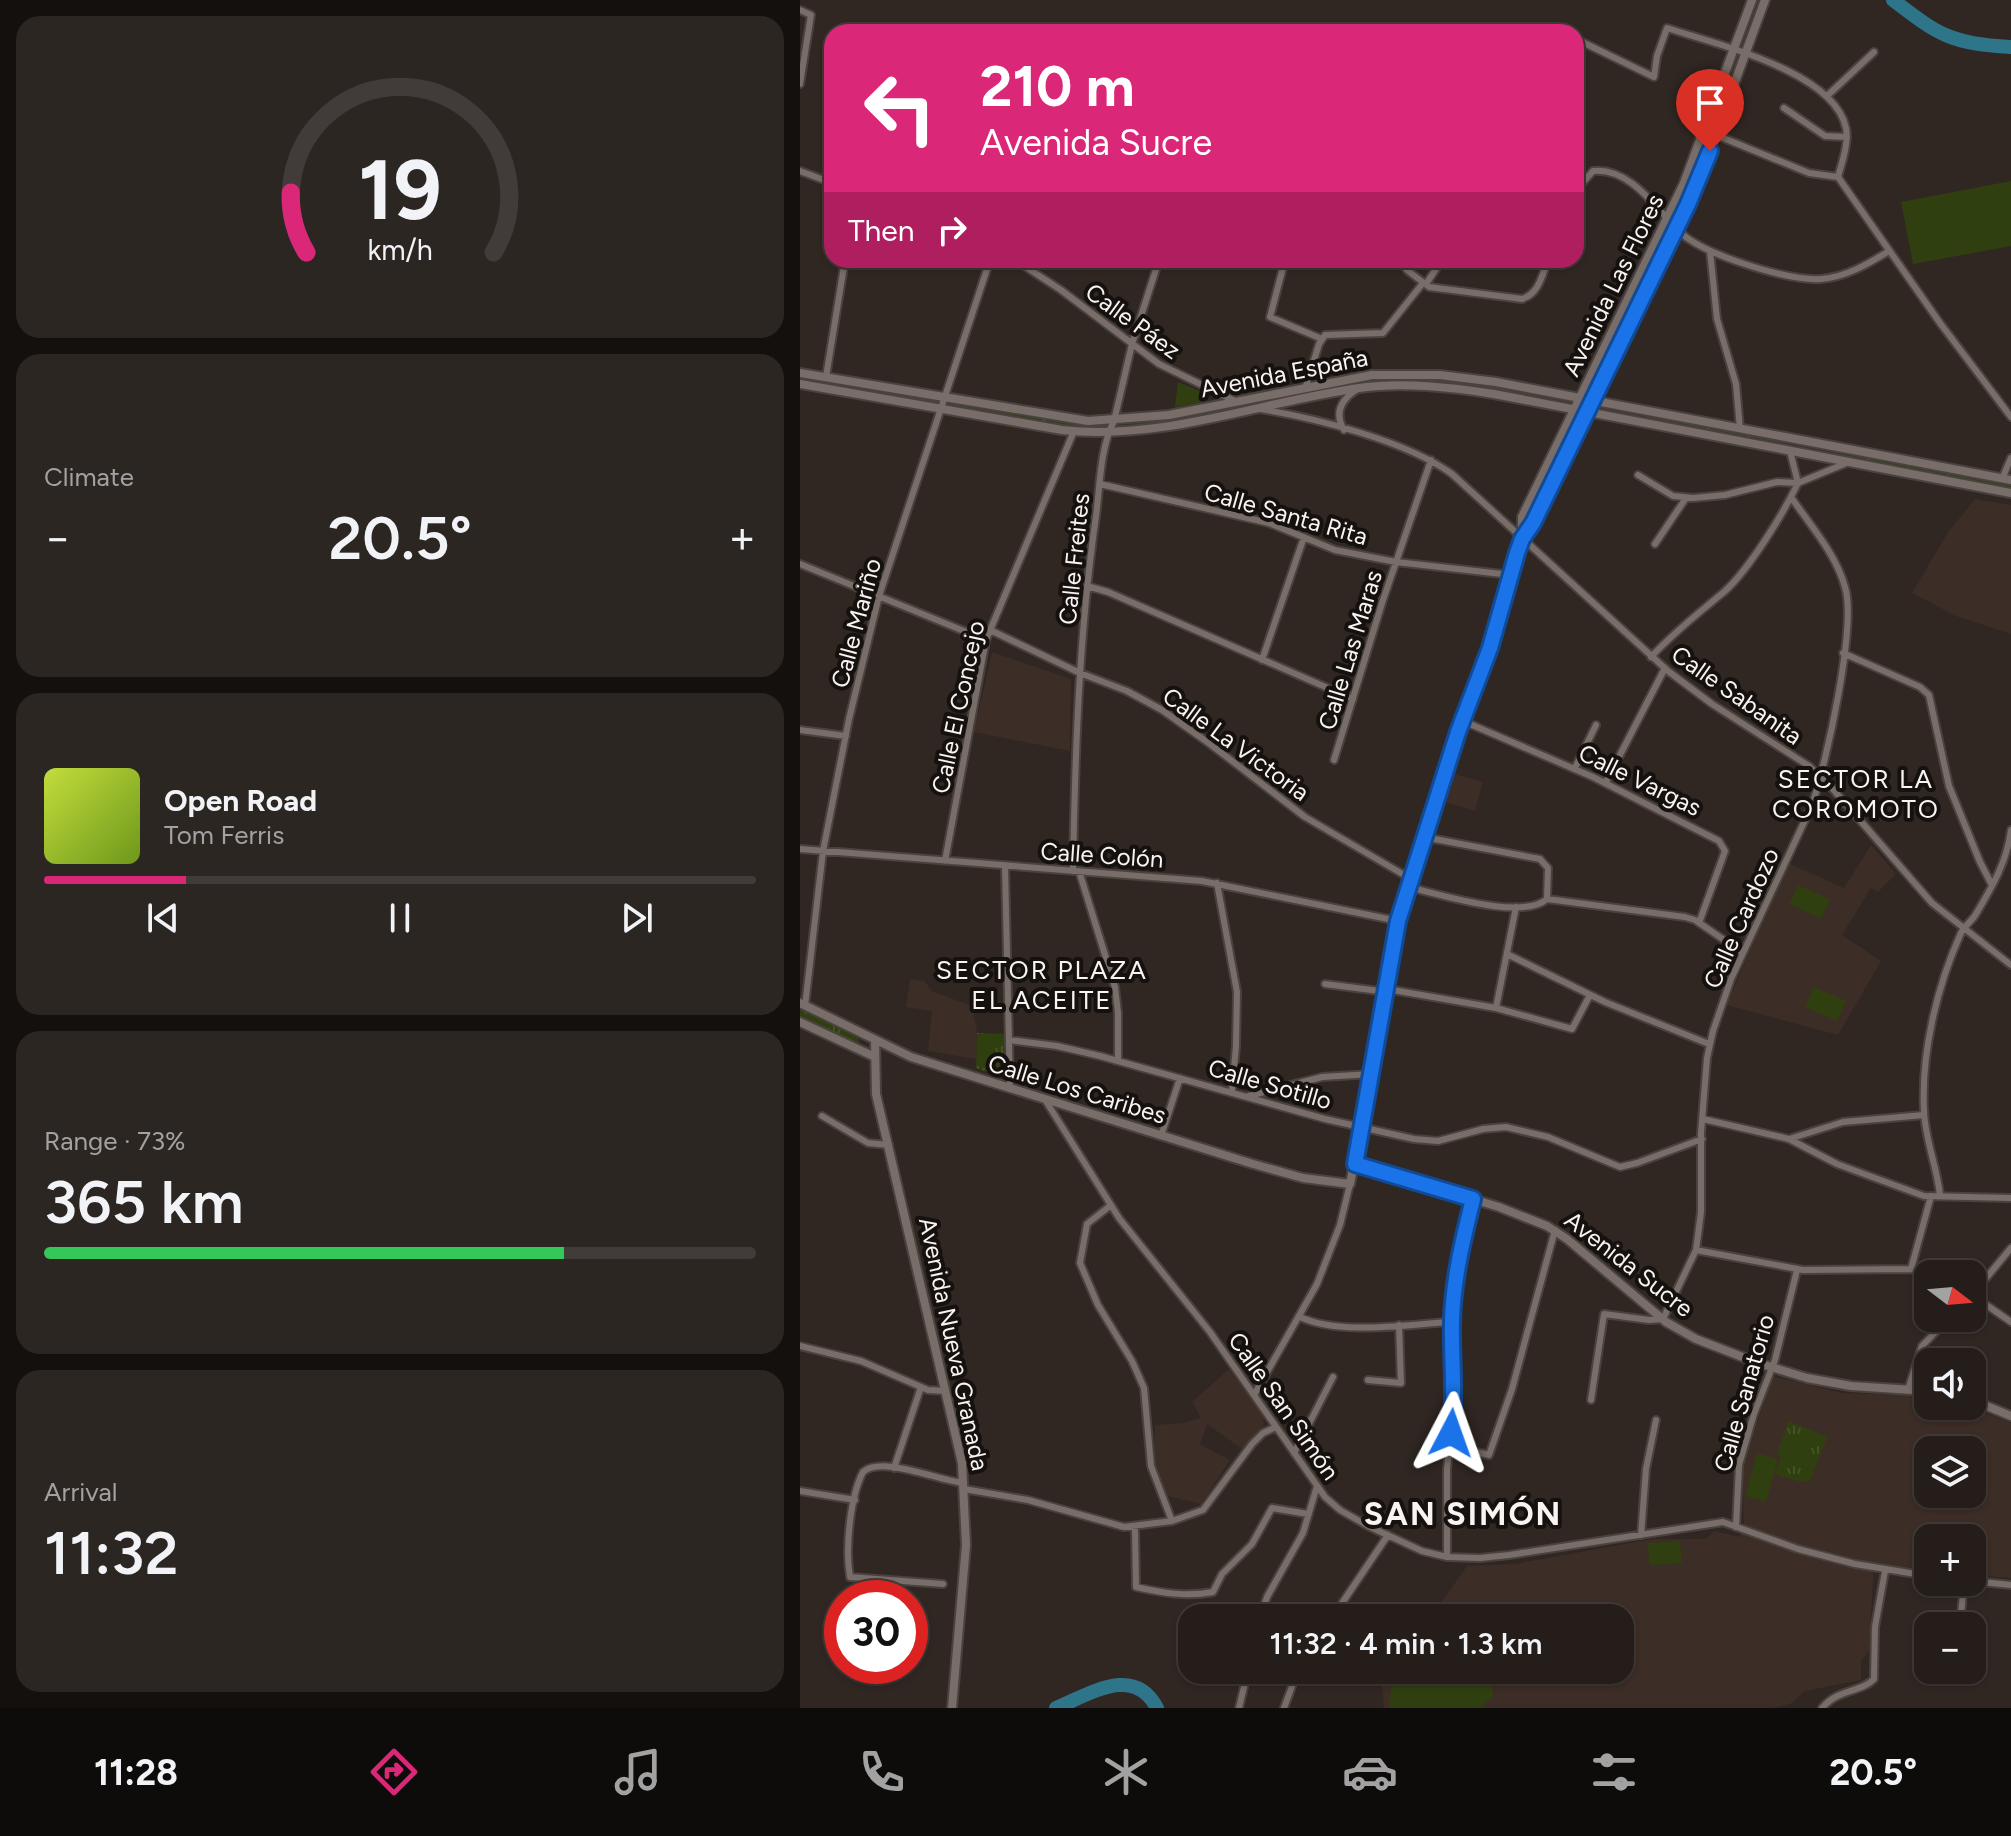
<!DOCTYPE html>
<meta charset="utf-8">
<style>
:root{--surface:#241d1a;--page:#2c2623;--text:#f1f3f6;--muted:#a3a2a2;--line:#413b39;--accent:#db2777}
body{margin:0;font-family:Figtree,sans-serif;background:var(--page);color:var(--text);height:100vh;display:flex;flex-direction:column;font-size:30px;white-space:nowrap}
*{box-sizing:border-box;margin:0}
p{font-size:26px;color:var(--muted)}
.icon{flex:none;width:44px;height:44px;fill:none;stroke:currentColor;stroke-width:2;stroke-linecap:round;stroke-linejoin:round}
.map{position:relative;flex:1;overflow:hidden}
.sheet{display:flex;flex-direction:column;gap:16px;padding:16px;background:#14100e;width:800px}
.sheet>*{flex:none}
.banner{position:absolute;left:24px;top:24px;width:760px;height:244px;border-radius:24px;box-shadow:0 2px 6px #0004,0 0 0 2px var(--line);background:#db2777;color:#fff;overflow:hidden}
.needle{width:52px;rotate:106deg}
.buttons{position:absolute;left:1114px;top:1260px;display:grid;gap:16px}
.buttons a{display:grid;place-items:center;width:72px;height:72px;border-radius:16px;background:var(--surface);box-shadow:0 2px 6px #0004,0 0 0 2px var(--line);font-size:40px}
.speed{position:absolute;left:24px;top:1580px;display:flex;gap:16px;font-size:40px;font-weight:700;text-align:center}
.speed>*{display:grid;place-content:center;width:104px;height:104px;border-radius:50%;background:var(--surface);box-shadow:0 2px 6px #0004,0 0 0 2px var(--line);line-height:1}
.speed .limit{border:12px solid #d22;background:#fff;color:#111}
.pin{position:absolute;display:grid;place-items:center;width:68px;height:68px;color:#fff;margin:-82px -34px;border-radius:50% 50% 50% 0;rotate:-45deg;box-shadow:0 0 8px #0007}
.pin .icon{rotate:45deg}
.me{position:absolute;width:88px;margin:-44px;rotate:4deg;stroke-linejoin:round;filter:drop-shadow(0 0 6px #0008)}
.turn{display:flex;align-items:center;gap:28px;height:168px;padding:0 24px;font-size:36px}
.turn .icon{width:104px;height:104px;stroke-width:2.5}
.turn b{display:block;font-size:56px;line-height:68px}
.then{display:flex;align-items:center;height:76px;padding:0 24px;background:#0003;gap:16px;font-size:30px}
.big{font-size:60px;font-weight:600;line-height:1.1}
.sheet .tile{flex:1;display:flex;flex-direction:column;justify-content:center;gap:12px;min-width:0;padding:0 28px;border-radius:24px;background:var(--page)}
.sheet .dial{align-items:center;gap:0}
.dial svg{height:208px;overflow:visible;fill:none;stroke:var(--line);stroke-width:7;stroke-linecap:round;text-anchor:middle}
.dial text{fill:var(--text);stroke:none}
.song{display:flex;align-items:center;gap:24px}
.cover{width:96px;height:96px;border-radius:12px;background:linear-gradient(135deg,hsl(70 70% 55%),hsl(80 70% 35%))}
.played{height:8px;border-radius:4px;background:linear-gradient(90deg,var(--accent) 20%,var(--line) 20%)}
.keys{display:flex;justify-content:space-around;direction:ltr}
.heat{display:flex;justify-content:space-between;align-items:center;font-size:44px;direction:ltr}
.charge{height:12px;border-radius:6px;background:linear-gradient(90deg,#34c759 73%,var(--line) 0)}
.trip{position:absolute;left:378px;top:1604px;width:456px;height:80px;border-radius:24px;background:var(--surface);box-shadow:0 2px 6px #0004,0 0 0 2px var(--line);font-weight:600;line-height:80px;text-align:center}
.dock{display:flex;height:128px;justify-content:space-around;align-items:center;background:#0e0c0a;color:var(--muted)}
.dock .icon{width:56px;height:56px}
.dock .on{color:var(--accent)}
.dock b{font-size:36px;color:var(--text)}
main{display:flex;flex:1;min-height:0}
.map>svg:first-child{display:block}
.built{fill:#3c2d26;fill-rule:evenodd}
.grass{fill:url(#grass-dots)}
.park{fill:url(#park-tufts)}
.pitch{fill:#303f10}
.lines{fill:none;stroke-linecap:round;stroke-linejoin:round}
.river{stroke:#2e758a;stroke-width:14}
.street-casing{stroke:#4a423e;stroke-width:10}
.secondary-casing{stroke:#4a423e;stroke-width:12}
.street{stroke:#786d69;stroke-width:6}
.secondary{stroke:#786d69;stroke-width:8}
.route-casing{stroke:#114b97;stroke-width:20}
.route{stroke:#1a73e8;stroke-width:14}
.labels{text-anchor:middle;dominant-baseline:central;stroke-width:8;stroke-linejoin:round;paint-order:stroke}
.street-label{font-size:24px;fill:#faf3f1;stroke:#15110f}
.neighbourhood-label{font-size:26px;letter-spacing:2px;fill:#faf3f1;stroke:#15110f}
.district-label{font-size:32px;font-weight:bold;letter-spacing:2px;fill:#faf3f1;stroke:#15110f}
</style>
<main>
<section class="sheet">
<div class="tile dial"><svg viewBox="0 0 100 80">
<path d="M14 69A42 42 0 1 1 86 69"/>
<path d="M14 69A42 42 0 0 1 8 46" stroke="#db2777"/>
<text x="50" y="56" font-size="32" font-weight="700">19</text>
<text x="50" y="72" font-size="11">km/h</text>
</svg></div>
<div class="tile"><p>Climate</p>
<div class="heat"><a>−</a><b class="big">20.5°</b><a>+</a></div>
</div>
<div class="tile">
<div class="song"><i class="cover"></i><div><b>Open Road</b><p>Tom Ferris</p></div></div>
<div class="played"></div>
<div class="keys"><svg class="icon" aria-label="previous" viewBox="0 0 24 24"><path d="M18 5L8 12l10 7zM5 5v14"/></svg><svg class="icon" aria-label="pause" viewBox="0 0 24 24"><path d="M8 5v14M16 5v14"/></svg><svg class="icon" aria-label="next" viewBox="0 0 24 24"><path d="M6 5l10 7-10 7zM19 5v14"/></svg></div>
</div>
<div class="tile"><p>Range · 73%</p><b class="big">365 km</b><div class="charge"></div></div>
<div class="tile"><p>Arrival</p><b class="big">11:32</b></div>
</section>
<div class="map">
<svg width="1211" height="1708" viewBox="0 0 1211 1708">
<defs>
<pattern id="grass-dots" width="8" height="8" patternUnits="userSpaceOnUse" patternTransform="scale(2)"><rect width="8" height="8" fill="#303f10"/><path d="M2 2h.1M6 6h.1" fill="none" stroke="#455228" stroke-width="1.8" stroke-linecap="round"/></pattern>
<pattern id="park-tufts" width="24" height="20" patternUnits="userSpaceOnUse" patternTransform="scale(2)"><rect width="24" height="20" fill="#303f10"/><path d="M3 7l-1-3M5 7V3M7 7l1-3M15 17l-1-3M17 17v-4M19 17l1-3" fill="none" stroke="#455228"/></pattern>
</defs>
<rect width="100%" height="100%" fill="#302723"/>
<path class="built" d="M1175,499l36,6v129l-55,-18 -44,-23 36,-61z
M192,652l79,27 -1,72 -96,-19z
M652,773l31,9 -8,29 -33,-10z
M1071,845l25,29 -18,18 -7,-4 -29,47 39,26 -43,74 -111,-30 34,-81 29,-60 54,24z
M110,979l15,2 6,10 41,15 5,26 -1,27 -48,-8 4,-40 -26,-4z
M429,1369l35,48 -1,14 -21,18 -35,-25 -7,20 30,16 -29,44 -33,-8 -9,-16 -5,-24 1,-31 27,-2 19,-5 -9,-16z
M972,1376l70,17 86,3v10h38l45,17v155l-39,-3v-37h-44v32l-54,-8 -5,89 -8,10v19l-56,11 -13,12 -6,2 -14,3h-388l-2,-22 12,-16h226v-52h-190l37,-52 48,-2 138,-25h53l8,-8 26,6 4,-12 -2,-54zM1128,1450h44v44h-44z"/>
<path class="grass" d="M0,377l133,24v2l-133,-24z
M625,378l70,8 71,14 -126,-17 -96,4 -174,35 -48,4 250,-47z
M152,404l150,23 -39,-1 -113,-19z
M801,410l40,7h17l121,23 1,3z
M1007,450l62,8 142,26v5z"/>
<path class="park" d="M378,382l28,12v7l-31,6z
M0,1009l58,29 1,4 -3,1 -56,-26z
M177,1033l27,1v29l-3,8 -11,2 -14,-5z
M988,1421l39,16 -17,44 -9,1 -26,-8 6,-18 -4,-2z"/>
<path class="pitch" d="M1211,181v65l-98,18 -12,-62z
M998,885l32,14 -9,20 -32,-15z
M1014,987l32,14 -9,20 -32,-14z
M957,1453l21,6 -12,43 -21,-6z
M880,1541l2,22 -33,2 -1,-22z
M603,1670h78l11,16 1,10 -12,12h-92l2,-20z"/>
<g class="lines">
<path class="river" d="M1093,0c47,36 57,43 118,47
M256,1708c34,-14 78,-44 101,0"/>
<defs>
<path id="street" d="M0,10l11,5 -11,69
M754,27l9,5
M776,39l78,38 3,-21 10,-28c48,16 167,43 179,100 3,15 -4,34 -8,49
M1027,96l47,-44
M984,108l41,28 22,1
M916,135l93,38 29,4 102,146 71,94
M0,171l32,12
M776,190l17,-19c38,-4 64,39 88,62 24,22 107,48 140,46 25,-2 47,-15 68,-28
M910,251l7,68 19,65 4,45
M215,260l46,30 98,74 76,37
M485,260l-15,57 52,22
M600,260l7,10 22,17 93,12c17,-5 20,-24 26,-39
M626,284l16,-24
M26,377l19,-117
M506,386l13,-42 6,-9 58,-2 40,-50
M460,409c56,9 146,32 192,65l216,197 44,33 97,62 22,21 101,116 79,62
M544,430c-10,-17 -3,-30 12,-40
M838,475l35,21 20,2 32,-3 52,-13 21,1 51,-21
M1202,479l9,-21
M300,484l169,39 66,27 61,12 115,13
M855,544l31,-46
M0,564l186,76
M287,586l21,6 245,107
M190,630l90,43 47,18 35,19 48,34 95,73 106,62
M1043,653l77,34 9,8 20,91 31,76 12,23
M851,657c24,-26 48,-44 74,-66 25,-23 58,-77 73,-108l-8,-32
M462,660l42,-123
M663,721l130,56 126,64 6,10 -26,72
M0,730l46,6
M534,760l48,-157 49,-143
M775,768l21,-43
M806,782l59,-114
M624,837l116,22 8,9 -1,31
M0,849l402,32 196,40
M145,861l41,-221 88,-209
M205,866l5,222
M273,871c2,-119 6,-237 23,-355 4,-30 4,-68 18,-95l18,-77 27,-84
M279,871l36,116 3,26v48
M417,883l20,109 -1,54 -4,45
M608,887c31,7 114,34 139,12l138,18 10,3 48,33
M707,954l98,48 104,42
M525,984l62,8
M587,989l109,19 76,21 18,-34
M5,1006l18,-155 26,-132 30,-123 111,-336
M696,1008l20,-101
M209,1040l48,6 43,10 225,63 89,20 24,2 45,-12 23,-2 42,10 72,30 17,-4 65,-24
M449,1096l73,-19 50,-3
M244,1098l75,120 91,114 115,165 15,13 28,16 54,25 25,6 33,1 29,-3 214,-33 75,27 57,15 73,12
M22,1116l46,27 21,2
M903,1119l86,20 48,25 87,32 87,2
M361,1136l19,-58
M989,1139l54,-17 81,-7
M1140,1195c-3,-28 -15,-56 -16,-84 -3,-58 13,-125 37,-178 3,-7 11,-12 15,-19 16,-27 31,-52 35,-84
M311,1205l-24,19 -7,39 18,42 34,56 12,27 7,78 21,55
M896,1250l107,20 108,-1 17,7
M1111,1269l20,-73
M1172,1295l39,-47
M1172,1295l39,27
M500,1317c42,19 106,7 152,5
M0,1346l61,15 67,29 18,1
M568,1380l33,3 -2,-58
M1108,1390l14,-44 27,-28
M454,1395l63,-111 23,-59 10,-41
M791,1400l13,-86 45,6 14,-1 33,-69 5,-38v-79l6,-75 6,-27 18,-52 81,-174c14,-41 45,-179 33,-218 -9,-33 -35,-62 -54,-90
M649,1446l40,9 23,-66 43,-159
M494,1453l39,-76
M94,1468l27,-81
M164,1489l64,11 96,27 48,-6 31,-11 49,-66 11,-11 13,-6
M0,1491l55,9
M335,1527l1,60c26,6 51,10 77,5l9,-18 30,-30 20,-36 36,6
M936,1527l3,-62 15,-51 21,-54 22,-90
M841,1535l5,-66 10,-49
M647,1557v-88l7,-68 -2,-79 8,-69 13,-54
M1172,1581l39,4
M143,1584l-93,-7c-5,-28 0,-80 13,-105 19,-17 76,9 101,11
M460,1618l7,-21 36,-64 14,-47
M532,1618l56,-83
M1160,1626l4,-44
M532,1670l12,9
M439,1708l9,-38
M484,1708l14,-38
M1022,1708c17,-20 39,-15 52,-29l1,-52 10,-56"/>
<path id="secondary" d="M0,373l288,48 81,-6 203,-40h68l56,7 515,98
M0,384l262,46c101,11 198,-28 297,-42 45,-6 91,-1 135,6l517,99
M722,538v-21l162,-334 68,-183
M0,1003l111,54 342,107 50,14 47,6 22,-110 26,-153 60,-189 32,-84 32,-109 11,-16 163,-335 69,-188
M0,1022l75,35
M75,1040l1,54 86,369 4,82 -14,163
M555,1164l144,43 48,19 20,13 99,83 30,17 62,24 49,15 44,8 77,5
M1172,1400l39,16"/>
</defs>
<use href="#street" class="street-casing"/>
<use href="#secondary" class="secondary-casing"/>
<use href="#street" class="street"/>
<use href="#secondary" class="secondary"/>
</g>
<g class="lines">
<defs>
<path id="route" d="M651,1433c5,-38 0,-74 1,-112 1,-41 11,-82 21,-122l-118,-35 43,-243 60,-189 32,-84 27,-95 5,-14 11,-16 155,-319 22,-53"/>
</defs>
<use href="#route" class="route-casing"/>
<use href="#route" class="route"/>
</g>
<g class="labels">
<g class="street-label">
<text transform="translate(813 285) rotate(-64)">Avenida Las Flores</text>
<text transform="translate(333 321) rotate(36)">Calle Páez</text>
<text transform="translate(484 373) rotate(-11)">Avenida España</text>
<text transform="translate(486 514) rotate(16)">Calle Santa Rita</text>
<text transform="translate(274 559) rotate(-84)">Calle Freites</text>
<text transform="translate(56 623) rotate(-75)">Calle Mariño</text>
<text transform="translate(550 650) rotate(-73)">Calle Las Maras</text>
<text transform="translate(937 695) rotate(35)">Calle Sabanita</text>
<text transform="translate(158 707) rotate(-78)">Calle El Concejo</text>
<text transform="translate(436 744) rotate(36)">Calle La Victoria</text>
<text transform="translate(840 780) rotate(26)">Calle Vargas</text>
<text transform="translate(302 855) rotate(4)">Calle Colón</text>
<text transform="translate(941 918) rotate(-66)">Calle Cardozo</text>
<text transform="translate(470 1084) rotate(16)">Calle Sotillo</text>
<text transform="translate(277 1089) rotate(17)">Calle Los Caribes</text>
<text transform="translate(829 1264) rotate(38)">Avenida Sucre</text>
<text transform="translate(154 1344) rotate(78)">Avenida Nueva Granada</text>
<text transform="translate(944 1393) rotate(-74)">Calle Sanatorio</text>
<text transform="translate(484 1406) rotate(55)">Calle San Simón</text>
</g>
<g class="neighbourhood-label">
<text x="1056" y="779">SECTOR LA<tspan x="1056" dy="30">COROMOTO</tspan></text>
<text x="242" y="970">SECTOR PLAZA<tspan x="242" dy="30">EL ACEITE</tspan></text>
</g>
<g class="district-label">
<text x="663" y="1514">SAN SIMÓN</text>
</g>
</g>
</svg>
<div class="buttons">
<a><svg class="needle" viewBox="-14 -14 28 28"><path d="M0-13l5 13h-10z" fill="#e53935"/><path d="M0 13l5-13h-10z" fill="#a3a2a2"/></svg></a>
<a><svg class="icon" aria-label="sound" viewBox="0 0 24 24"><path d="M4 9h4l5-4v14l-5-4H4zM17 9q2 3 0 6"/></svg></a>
<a><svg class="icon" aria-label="layers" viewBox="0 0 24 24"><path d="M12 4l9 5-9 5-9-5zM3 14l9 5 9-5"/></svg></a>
<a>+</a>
<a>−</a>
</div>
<div class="speed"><div class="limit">30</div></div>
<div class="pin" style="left:910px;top:151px;background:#d93025"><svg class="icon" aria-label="arrive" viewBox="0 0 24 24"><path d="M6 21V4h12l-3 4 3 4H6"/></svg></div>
<svg class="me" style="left:651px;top:1433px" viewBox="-20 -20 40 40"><path d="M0-17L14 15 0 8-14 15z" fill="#1a73e8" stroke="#fff" stroke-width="4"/></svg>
<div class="trip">11:32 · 4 min · 1.3 km</div>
<div class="banner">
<div class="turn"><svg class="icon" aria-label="left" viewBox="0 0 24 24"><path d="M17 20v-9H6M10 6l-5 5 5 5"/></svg><div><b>210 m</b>Avenida Sucre</div></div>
<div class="then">Then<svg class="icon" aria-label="right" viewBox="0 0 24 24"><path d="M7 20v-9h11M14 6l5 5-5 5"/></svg></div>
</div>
</div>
</main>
<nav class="dock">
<b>11:28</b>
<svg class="icon on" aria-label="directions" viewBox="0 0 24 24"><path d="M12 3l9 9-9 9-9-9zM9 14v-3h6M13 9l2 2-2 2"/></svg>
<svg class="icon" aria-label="music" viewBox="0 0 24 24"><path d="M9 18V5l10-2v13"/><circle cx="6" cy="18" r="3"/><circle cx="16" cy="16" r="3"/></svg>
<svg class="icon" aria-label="phone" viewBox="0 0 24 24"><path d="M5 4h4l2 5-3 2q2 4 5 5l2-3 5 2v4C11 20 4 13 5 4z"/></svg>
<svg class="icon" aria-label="climate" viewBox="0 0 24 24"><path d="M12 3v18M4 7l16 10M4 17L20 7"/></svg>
<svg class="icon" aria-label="car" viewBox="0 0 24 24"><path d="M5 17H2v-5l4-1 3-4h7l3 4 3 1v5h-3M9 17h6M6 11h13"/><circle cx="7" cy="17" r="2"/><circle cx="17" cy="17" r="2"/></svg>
<svg class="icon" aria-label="filters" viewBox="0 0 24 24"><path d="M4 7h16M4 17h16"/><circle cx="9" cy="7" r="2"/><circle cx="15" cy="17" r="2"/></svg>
<b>20.5°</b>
</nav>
